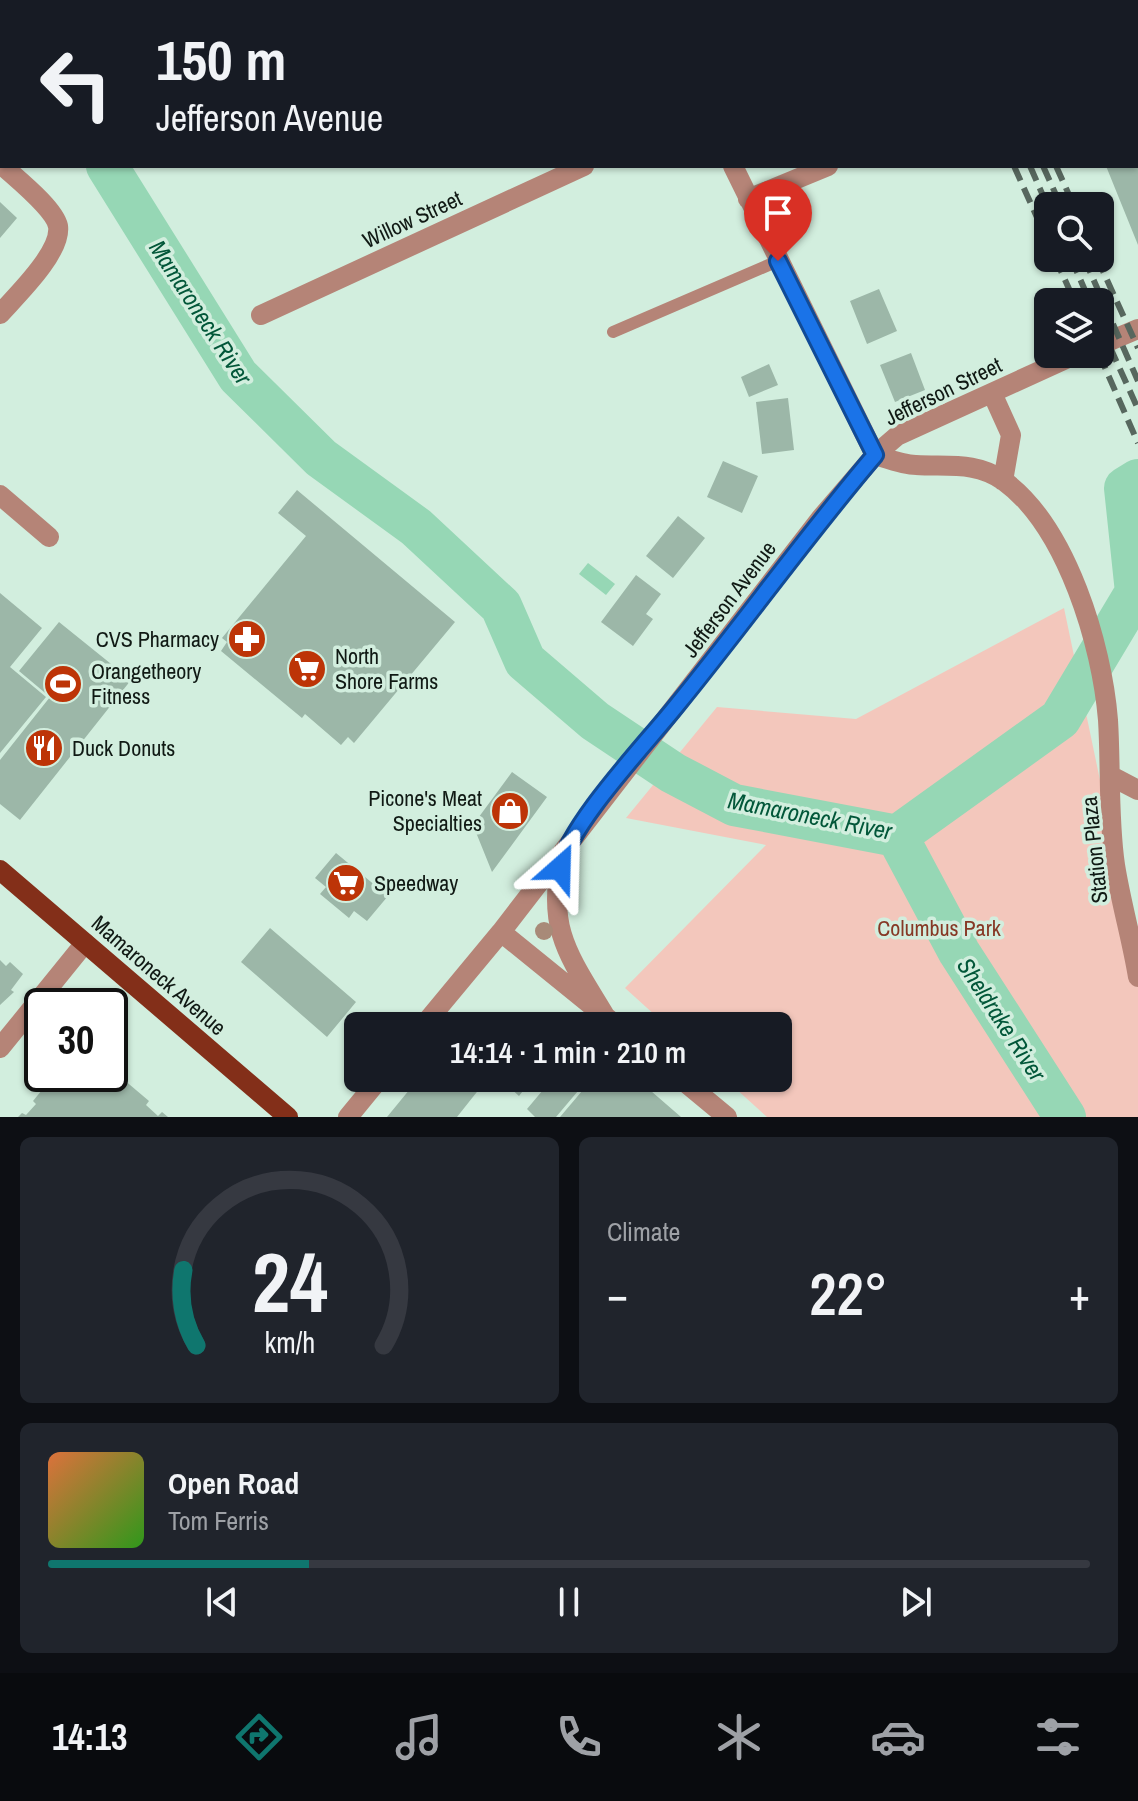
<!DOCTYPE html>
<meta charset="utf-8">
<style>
:root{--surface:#171b24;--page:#20242c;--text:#f1f3f6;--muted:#9ea1a6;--line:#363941;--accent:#0f766e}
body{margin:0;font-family:"Archivo Narrow",sans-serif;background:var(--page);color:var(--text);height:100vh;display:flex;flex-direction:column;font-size:30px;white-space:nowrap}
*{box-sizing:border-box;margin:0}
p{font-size:26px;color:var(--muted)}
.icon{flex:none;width:44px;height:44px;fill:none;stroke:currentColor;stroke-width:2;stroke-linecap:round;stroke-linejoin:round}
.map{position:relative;height:1117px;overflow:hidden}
.drawer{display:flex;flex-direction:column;gap:20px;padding:20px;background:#0d0f14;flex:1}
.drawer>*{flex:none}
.hud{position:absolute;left:0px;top:0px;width:1138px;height:168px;box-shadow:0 2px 6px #0004;background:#171b24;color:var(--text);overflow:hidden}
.tools{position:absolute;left:1034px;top:192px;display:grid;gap:16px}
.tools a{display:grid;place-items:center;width:80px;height:80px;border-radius:12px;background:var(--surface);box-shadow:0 2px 6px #0004;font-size:40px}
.speed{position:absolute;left:24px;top:988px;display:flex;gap:16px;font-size:40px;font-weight:700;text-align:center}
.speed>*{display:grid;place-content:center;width:104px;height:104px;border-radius:50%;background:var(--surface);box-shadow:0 2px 6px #0004;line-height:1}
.speed .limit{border:4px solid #111;border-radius:12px;background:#fff;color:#111}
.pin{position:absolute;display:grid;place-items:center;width:68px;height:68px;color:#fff;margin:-82px -34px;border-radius:50% 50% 50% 0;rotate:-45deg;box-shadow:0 0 8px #0007}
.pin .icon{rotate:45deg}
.me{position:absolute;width:88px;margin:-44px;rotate:25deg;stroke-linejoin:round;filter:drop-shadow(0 0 6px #0008)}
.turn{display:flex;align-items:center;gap:28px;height:168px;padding:0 24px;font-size:36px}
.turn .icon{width:104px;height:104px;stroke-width:2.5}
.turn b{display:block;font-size:56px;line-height:68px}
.big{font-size:60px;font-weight:600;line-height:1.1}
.drawer .tile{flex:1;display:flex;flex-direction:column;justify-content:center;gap:12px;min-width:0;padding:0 28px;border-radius:12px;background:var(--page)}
.drawer .dial{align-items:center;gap:0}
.dial svg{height:208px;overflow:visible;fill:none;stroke:var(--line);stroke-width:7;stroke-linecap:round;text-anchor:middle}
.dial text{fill:var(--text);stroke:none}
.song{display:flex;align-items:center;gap:24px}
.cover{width:96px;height:96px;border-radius:12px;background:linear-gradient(135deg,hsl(20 70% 55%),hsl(110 70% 35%))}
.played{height:8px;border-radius:4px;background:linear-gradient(90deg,var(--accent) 25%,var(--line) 25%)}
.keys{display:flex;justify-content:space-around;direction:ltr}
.heat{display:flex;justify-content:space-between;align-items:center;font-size:44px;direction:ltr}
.drawer .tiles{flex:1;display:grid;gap:20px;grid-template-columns:1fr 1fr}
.tile:last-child{grid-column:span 2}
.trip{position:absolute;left:344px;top:1012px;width:448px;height:80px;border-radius:12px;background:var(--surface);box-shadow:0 2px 6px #0004;font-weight:600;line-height:80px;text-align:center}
.menu{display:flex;height:128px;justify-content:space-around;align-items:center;background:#090b0e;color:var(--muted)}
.menu .icon{width:56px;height:56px}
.menu .current{color:var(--accent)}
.menu b{font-size:36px;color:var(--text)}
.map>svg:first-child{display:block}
.green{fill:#f3c7bc}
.water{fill:#96d7b5}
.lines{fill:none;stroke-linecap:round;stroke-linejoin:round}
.river{stroke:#96d7b5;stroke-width:42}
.building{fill:#9cb7a8}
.lane{stroke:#b58477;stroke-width:12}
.street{stroke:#b58477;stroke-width:20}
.primary{stroke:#832f19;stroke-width:20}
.rail{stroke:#57675e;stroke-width:6;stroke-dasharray:16 8;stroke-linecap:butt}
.tree{fill:#a88a78}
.route-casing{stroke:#114b97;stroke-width:20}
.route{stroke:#1a73e8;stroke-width:14}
.labels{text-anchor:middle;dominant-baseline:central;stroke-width:7;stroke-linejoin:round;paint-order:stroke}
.street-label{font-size:22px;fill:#101914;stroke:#d2eede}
.poi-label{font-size:22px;fill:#101914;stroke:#d2eede;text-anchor:start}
.park-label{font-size:22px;fill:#863825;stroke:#d2eede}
.water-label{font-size:24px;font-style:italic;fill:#025739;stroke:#d2eede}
</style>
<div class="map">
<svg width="1138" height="1117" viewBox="0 0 1138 1117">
<rect width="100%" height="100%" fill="#d2eede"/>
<path class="green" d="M1064,608l74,354v155h-371l-43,-39h54v-52h-111l-42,-38 141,-143 -140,-27 91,-111 139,12z"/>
<path class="water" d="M588,563l27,21 -9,11 -27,-21z"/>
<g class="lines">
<path class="river" d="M11,0l1,2
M107,166l131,210 83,82 95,69 85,79 24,55 70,60 78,52 61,32 163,31 163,-117 76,-127 -11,-104 13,-8
M897,836l62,116 106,165"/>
</g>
<path class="building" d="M1106,166h32v79z
M0,202l17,16 -17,20z
M879,289l18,42 -30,13 -17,-43z
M911,353l14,37 -30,12 -15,-37z
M769,364l9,21 -29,12 -8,-20z
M788,398l6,52 -32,4 -6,-52z
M723,461l35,15 -16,37 -35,-16z
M297,490l158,132 -101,121 -6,-6 -7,8 -36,-31 -3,4 -81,-67 6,-9 -5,-4 84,-102 -28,-23z
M678,516l27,22 -32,40 -27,-22z
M636,575l25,19 -15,20 7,5 -20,27 -32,-24z
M0,593l42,35 -32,39 36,30 -46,56z
M59,622l72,58 -111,140 -20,-16v-44l50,-63 -31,-26z
M512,772l35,25 -55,75 -19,-47z
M336,853l52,43 -21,25 -13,-10 -5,7 -29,-24 6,-7 -11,-9z
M270,928l86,74 -29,35 -86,-75z
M0,960l6,6 4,-4 13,12 -12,16 3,2 -14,13z
M558,1012l16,14h-28z
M56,1074h53l11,9 3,-4 26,22 -3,4 12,11 4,-4 6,5h-150l4,-4 4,2 10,-11 -3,-3 13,-16 4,3z
M419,1078h69l-31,39h-70z
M499,1078h44l-11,13 -6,-4 -7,9z
M553,1078h36l-33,39h-21l-8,-8z
M593,1078h43l45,39h-121z"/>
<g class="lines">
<path class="lane" d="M613,332l165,-71"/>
<path class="street" d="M659,0l1,2
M1136,30l2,-1
M733,166l142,289
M748,199l80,-33
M0,314c16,-18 62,-62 58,-88 -4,-18 -41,-47 -55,-60
M261,315l323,-149
M1100,345l38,-16
M992,393l19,42 -8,46
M875,455c13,4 28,10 41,10 31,2 60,-4 88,16 63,46 98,164 104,239 3,48 0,97 7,145 6,38 17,75 23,112
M0,495l49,42
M1111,776l27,14
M562,857c-16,72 7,99 43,159
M501,932l116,94
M423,1026l78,-94 319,-413 55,-64 22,-19 180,-82
M0,1048l85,-105
M680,1078l47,39
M348,1117l32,-39"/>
<path class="primary" d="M0,870l288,247"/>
<path class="rail" d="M940,0l1,2
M955,0l1,2
M969,0l1,2
M982,0l1,2
M1014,166l34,76
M1030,166l18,41
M1043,166l18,40
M1056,166l18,40
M1055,258l20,44
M1071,258l19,44
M1084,258l54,123
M1097,258l41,90
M1100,325l38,84
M1099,354l39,89"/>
</g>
<circle class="tree" cx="544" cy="931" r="9"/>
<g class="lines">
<defs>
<path id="route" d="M560,868c10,-45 86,-124 117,-163 67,-82 129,-169 198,-250l-97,-194"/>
</defs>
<use href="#route" class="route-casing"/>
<use href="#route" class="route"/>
</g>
<defs>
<symbol id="pharmacy-disc" viewBox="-11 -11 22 22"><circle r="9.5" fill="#bd3407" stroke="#d2eede"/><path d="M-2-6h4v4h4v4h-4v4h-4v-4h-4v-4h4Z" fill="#fff"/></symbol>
<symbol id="supermarket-disc" viewBox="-11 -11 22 22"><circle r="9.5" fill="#bd3407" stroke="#d2eede"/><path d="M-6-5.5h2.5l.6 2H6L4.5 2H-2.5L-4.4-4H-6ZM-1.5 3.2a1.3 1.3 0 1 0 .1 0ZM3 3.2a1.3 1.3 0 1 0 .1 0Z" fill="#fff"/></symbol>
<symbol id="stadium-disc" viewBox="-11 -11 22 22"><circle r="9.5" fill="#bd3407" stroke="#d2eede"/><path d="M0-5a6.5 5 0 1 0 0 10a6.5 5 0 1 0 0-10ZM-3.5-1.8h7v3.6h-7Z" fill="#fff"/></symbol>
<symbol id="restaurant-disc" viewBox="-11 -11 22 22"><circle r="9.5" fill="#bd3407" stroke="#d2eede"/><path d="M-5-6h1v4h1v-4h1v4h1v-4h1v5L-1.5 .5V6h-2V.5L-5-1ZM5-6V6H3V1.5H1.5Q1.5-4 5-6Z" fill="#fff"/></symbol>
<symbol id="shop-disc" viewBox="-11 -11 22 22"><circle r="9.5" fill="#bd3407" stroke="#d2eede"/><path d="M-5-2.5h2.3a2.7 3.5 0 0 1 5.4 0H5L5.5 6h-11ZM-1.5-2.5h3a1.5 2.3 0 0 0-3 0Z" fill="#fff"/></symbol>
</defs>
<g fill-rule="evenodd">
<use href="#pharmacy-disc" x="225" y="617" width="44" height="44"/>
<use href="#supermarket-disc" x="285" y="647" width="44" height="44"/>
<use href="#stadium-disc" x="41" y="662" width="44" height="44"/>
<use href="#restaurant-disc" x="22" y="726" width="44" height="44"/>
<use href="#shop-disc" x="488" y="789" width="44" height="44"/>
<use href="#supermarket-disc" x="324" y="861" width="44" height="44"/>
</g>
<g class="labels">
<g class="street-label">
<text transform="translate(412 219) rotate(-25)">Willow Street</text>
<text transform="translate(943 391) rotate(-26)">Jefferson Street</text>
<text transform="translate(729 599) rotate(-53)">Jefferson Avenue</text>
<text transform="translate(1094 850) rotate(-96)">Station Plaza</text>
<text transform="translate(159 975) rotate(41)">Mamaroneck Avenue</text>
</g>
<g class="poi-label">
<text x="219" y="639" text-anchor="end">CVS Pharmacy</text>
<text x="335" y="656">North<tspan x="335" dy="25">Shore Farms</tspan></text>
<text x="91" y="671">Orangetheory<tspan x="91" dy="25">Fitness</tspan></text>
<text x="72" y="748">Duck Donuts</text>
<text x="482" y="798" text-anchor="end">Picone's Meat<tspan x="482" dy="25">Specialties</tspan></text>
<text x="374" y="883">Speedway</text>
</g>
<g class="park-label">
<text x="939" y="928">Columbus Park</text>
</g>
<g class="water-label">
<text transform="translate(201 312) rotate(57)">Mamaroneck River</text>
<text transform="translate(810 815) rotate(11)">Mamaroneck River</text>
<text transform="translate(1002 1019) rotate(57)">Sheldrake River</text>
</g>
</g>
</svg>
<div class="tools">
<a><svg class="icon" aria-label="search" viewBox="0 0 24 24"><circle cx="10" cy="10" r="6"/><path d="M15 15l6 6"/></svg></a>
<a><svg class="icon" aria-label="layers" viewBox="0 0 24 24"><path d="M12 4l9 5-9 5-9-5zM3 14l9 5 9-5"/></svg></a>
</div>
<div class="speed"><div class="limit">30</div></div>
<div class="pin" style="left:778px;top:261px;background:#d93025"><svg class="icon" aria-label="arrive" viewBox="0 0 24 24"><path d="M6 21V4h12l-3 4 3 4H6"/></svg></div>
<svg class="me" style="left:560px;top:868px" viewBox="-20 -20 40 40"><path d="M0-17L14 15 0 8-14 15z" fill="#1a73e8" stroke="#fff" stroke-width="4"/></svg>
<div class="trip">14:14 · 1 min · 210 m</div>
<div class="hud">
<div class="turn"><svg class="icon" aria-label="left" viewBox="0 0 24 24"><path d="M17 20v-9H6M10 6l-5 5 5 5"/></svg><div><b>150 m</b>Jefferson Avenue</div></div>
</div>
</div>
<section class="drawer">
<div class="tiles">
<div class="tile dial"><svg viewBox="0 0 100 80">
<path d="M14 69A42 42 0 1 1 86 69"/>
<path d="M14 69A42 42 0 0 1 9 40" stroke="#0f766e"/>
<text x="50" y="56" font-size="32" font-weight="700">24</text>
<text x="50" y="72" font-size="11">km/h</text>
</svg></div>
<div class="tile"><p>Climate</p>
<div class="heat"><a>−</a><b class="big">22°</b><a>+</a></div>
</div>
<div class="tile">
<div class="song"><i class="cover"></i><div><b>Open Road</b><p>Tom Ferris</p></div></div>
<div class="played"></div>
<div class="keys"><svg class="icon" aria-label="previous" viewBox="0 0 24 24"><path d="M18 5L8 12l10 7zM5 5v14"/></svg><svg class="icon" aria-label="pause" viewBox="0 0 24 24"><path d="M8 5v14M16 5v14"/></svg><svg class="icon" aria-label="next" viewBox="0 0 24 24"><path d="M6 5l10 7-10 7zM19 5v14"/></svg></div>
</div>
</div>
</section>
<nav class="menu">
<b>14:13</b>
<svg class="icon current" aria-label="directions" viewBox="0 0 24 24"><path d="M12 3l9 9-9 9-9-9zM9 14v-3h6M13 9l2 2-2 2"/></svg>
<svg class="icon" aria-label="music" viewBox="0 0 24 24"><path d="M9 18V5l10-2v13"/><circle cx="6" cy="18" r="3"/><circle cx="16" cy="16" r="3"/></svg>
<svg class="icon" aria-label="phone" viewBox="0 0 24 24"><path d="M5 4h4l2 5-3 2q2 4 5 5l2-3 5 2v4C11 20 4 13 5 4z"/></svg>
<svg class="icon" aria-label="climate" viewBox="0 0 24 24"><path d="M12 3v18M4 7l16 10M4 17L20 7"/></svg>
<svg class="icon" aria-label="car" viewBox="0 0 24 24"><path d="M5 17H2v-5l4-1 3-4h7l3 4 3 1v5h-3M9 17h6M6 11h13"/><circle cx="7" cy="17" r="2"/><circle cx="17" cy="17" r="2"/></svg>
<svg class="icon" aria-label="filters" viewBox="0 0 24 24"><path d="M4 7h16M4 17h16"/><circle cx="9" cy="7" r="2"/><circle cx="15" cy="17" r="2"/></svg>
</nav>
